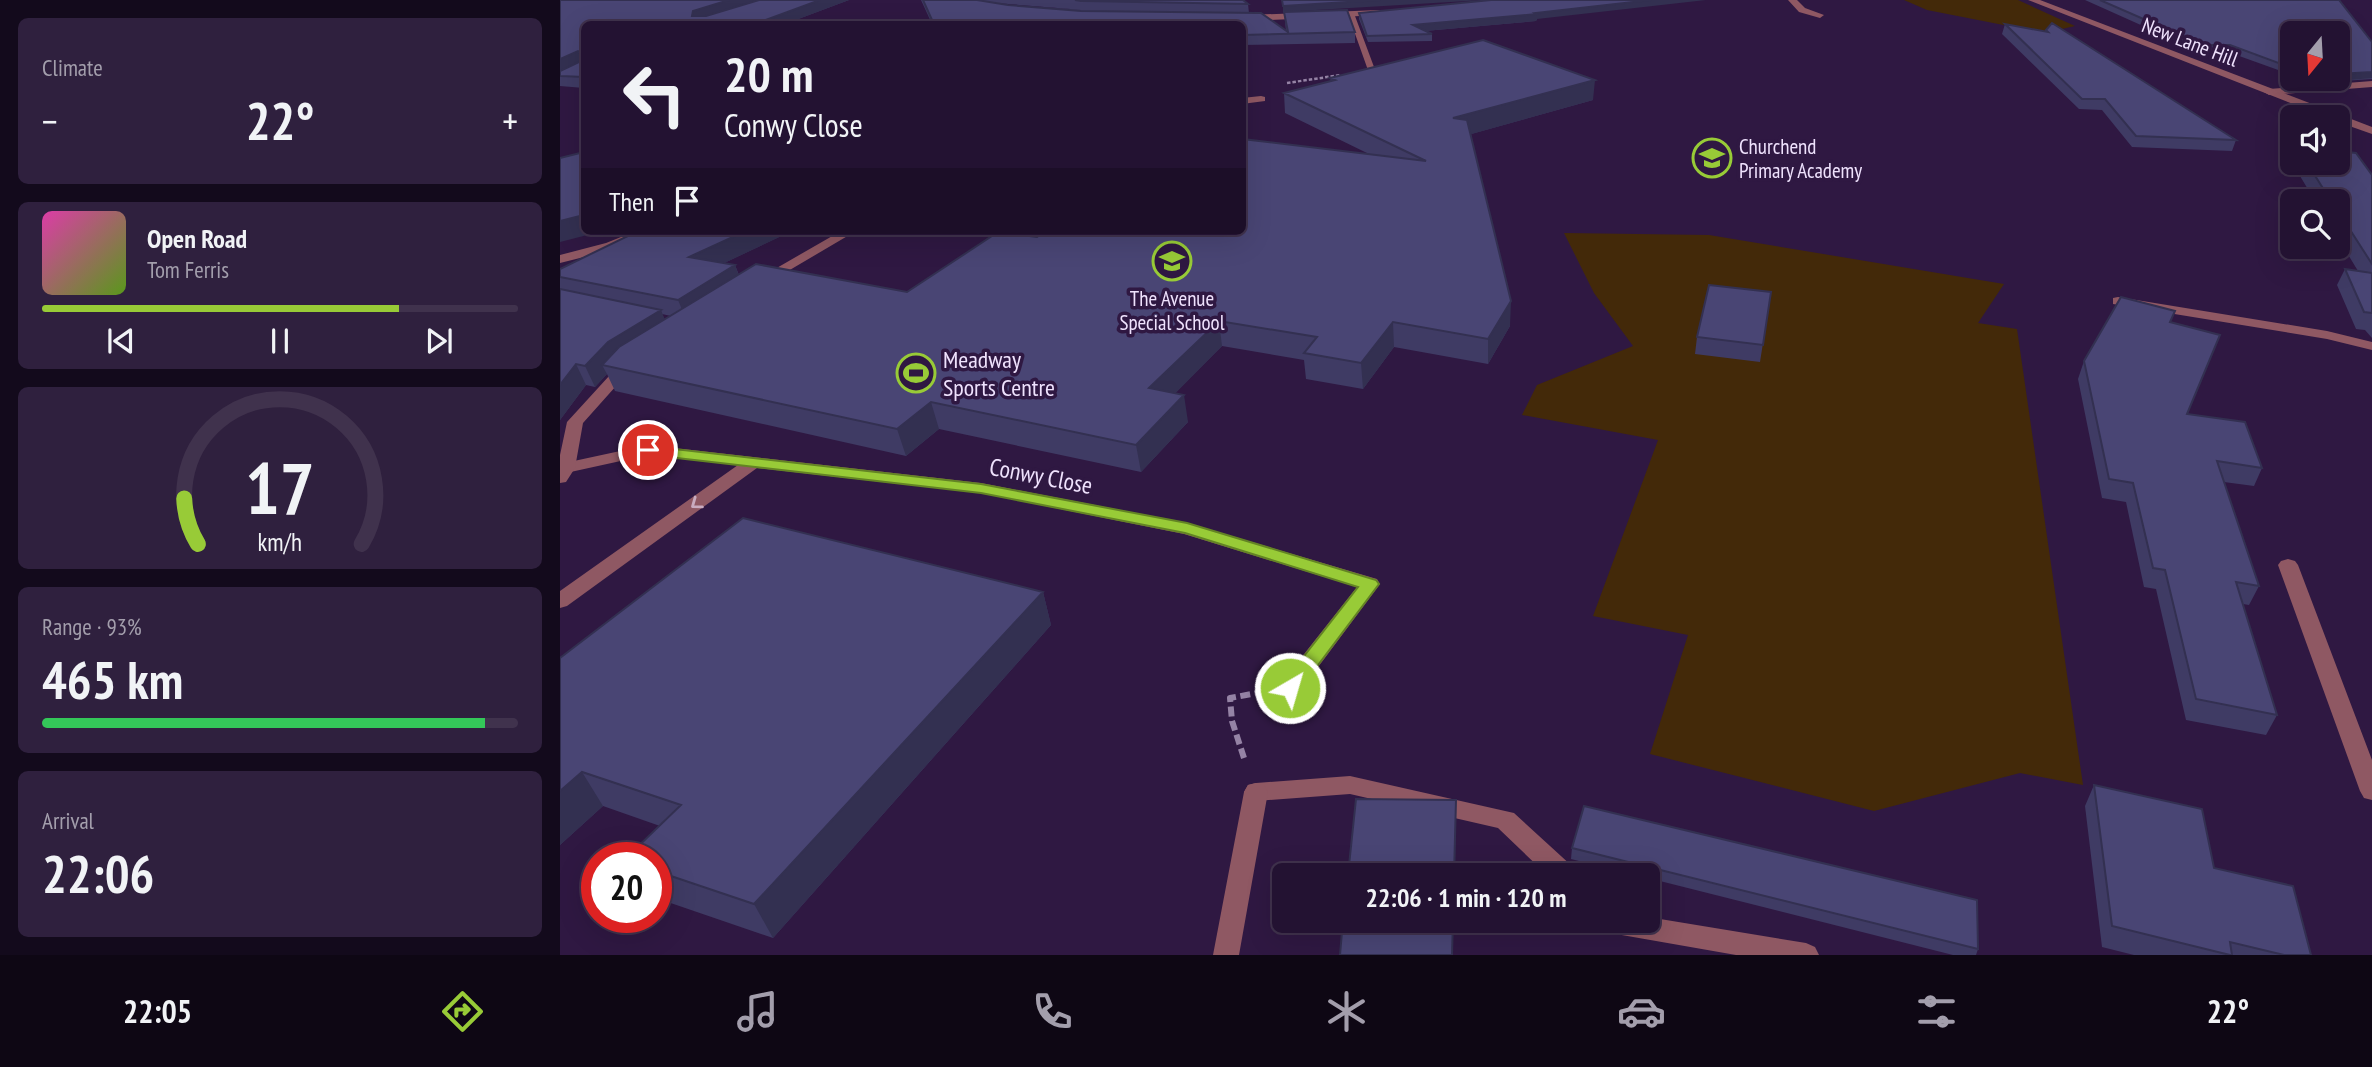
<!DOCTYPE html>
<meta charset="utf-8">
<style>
:root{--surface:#231232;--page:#2f203e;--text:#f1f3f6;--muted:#a39eac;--line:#40324d;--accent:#98cb37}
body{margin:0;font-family:"PT Sans Narrow",sans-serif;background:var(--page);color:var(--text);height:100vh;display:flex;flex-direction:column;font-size:26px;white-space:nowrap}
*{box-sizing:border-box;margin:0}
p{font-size:23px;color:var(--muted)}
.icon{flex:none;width:38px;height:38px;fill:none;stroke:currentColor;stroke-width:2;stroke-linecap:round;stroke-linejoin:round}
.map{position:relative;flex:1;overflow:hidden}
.panel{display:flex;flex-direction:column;gap:18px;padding:18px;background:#130a1c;width:560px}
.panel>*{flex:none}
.banner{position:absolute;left:21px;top:21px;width:665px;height:214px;border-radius:10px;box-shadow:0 7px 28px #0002,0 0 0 2px var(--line);background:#231232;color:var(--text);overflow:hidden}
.needle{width:46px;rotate:198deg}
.tools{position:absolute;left:1720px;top:21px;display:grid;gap:14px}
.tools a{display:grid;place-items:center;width:70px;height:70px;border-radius:10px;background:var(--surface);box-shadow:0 7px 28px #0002,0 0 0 2px var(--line);font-size:35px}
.speed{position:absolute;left:21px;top:842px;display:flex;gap:14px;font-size:35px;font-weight:700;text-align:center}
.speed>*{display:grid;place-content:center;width:91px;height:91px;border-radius:50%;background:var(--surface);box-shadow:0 7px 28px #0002,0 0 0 2px var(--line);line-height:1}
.speed .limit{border:10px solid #d22;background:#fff;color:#111}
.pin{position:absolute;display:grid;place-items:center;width:60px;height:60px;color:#fff;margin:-30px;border:4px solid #fff;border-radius:50%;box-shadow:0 2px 7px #0007}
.me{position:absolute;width:77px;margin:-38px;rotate:38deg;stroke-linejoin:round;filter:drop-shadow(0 0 5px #0008)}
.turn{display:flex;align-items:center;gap:24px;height:147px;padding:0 28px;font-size:32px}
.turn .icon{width:91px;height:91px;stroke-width:2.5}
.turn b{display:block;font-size:49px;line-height:60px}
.then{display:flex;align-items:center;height:66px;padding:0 28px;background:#0003;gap:14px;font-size:26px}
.big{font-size:52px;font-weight:700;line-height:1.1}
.panel .card{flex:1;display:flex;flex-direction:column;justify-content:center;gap:10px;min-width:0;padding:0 24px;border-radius:10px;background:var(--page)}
.panel .dial{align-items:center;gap:0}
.dial svg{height:182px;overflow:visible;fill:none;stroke:var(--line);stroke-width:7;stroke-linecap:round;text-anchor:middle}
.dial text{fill:var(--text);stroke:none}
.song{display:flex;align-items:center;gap:21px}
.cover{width:84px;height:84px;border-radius:10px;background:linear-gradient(135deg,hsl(320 70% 55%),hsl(90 70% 35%))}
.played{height:7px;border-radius:4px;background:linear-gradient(90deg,var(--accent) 75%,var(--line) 75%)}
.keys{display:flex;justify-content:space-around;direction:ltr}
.heat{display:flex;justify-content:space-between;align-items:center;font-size:38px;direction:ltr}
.charge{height:10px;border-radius:5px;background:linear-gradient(90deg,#34c759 93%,var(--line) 0)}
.trip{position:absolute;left:712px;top:863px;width:388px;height:70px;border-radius:10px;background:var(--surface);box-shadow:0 7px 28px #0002,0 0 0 2px var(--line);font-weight:700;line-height:70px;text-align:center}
.dock{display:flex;height:112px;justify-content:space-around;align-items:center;background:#0e0714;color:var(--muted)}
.dock .icon{width:49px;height:49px}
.dock .on{color:var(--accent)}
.dock b{font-size:32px;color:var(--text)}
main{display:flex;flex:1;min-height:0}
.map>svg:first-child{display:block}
.green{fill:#432909}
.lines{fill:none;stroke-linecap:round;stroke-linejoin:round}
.path-far1{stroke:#9583a5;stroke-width:2.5;stroke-dasharray:3.5 2;stroke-linecap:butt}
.path{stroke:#9583a5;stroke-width:6;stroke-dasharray:10 4.5;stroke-linecap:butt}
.lane{fill:#8f5863;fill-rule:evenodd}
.street{fill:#8f5863;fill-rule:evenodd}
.wall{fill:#3f3b64;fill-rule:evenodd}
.shaded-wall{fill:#333051}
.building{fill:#494574;stroke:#333051;stroke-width:2}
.oneway{stroke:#c9abbf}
.route{fill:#98cb37;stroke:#638424;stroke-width:2}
.labels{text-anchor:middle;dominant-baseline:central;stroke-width:7;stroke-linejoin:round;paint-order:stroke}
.far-street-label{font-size:21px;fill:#efe2fd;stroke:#2f1842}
.far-poi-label{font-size:21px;fill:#efe2fd;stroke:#2f1842;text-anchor:start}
.poi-label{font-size:24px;fill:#efe2fd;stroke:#2f1842;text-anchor:start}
.street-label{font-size:24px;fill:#efe2fd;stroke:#2f1842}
</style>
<main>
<section class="panel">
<div class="card"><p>Climate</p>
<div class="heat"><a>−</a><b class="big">22°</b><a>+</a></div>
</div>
<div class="card">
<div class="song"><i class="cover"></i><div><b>Open Road</b><p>Tom Ferris</p></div></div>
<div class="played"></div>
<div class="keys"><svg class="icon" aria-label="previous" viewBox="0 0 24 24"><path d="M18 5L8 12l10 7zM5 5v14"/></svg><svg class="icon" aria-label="pause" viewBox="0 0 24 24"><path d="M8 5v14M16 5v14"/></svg><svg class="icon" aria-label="next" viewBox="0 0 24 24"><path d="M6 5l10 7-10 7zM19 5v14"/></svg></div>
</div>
<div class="card dial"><svg viewBox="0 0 100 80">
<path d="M14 69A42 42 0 1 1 86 69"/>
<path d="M14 69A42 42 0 0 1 8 49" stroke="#98cb37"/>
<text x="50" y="56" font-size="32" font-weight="700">17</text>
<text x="50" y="72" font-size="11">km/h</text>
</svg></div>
<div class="card"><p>Range · 93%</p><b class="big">465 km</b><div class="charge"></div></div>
<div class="card"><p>Arrival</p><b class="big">22:06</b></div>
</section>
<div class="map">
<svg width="1812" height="955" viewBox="0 0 1812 955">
<rect width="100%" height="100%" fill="#2f1842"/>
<path class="green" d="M1344,0h114l57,26 -31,7 -117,-23z
M1004,233l145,2 295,49 -26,39 39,6 66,456 -63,-12 -146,38 -224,-57 38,-119 -95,-19 65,-176 -136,-25 15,-30 96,-39 -39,-53z"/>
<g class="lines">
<path class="path-far1" d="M727,83l54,-8"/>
<path class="path" d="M684,758l-12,-37 -2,-23 27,-5"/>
<path class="lane" d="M788,14l7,2 22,59 -8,-2z
M1812,81v6l-103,8 -5,-3 5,-3z
M1558,297l209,34 45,11v8l-45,-11 -214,-35v-6z
M88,445l333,38 206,40 190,56 3,5 -82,110 -8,2 -8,-2 -3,-6 3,-6 75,-95 -173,-53 -203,-41 -224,-25 -190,138 -7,2v-17l178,-126 -90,-10 -82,18 -6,-1v-8z
M790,776l164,37 59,54 4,8h-30l-49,-47 -148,-34 -94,7 -8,-2 -4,-7 4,-7 8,-2z
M1088,917l158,26 9,4 4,8h-83l-120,-21 -9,-3 -7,-11h48z"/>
<path class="street" d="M1228,0h9l8,8 19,7 -4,3 -21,-6z
M1468,0h12l332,127v7l-34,-12v-5h-12z
M820,10l3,5 -136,6 -4,-3 4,-3z
M701,96l4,1v4l-23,3v-6z
M76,231h17l-37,18 -56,14v-8l46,-12z
M281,231h15l-90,53 -5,1 -7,-4z
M65,362l8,5 -50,56 -8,45 -9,14 -6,1v-28l7,-33 53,-58z
M1728,559l7,2 3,4 74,195v40l-8,-2 -4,-7 -82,-226 3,-4z
M696,783l8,2 4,7 -29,163h-26l31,-163 4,-7z"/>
</g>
<path class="wall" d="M0,0h289l-64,24h-201v64l-24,-2z
M361,0h322l5,4 1,9 37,18 -2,-19 71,20v11l-113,2v-21h-310zM435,3l88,7 -75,-5z
M1525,0h254l33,42v37l-58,4 -12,-4h36l-46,-46v42l-64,-23h-27z
M799,13l178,6 -1,2 -111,10 7,3v7l-64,1 -9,-23z
M1445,24l40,8 1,-2 190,110 -4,11 -100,-4 -30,-37 -23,-1 -77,-75z
M770,78l263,22 -122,34 39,192 -22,38 -94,-17 -31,42 -57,-10 -2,-19 -82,-14 -47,47 13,29 -47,50 -202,-43 -33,27 -291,-65 -8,-17 -12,13 -9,-2 -26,35v-151l78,-38h154l-68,32 11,2 4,10 168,17 130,-55 332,-83 -84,-41 -1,-20 47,-12zM102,314l9,2 -6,4z
M1732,157v6h46l34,12v163l-7,-8 -9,-1 -19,-44 8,-16 13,2 -20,-33v-37h-23l-24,-40z
M1211,292l-11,70 -65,-8 2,-17z
M1611,322l17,92 74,54 -8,18 -30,-4 35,104 -10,19 -6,-1 34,111 -11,20 -80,-15 -30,-131 -12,-2 -18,-85 -24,-4 -24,-119 6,-18z
M483,592l8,33 -278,313 -117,-40v-40l4,-32 -57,-20 -43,39v-187z
M1534,785l120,83 97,87h-177l-32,-8 -17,-141z
M1012,848l406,101 -2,6h-23l-305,-77v-3h-13l-64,-16z"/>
<path class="shaded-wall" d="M169,0h33l-66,22 -4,-6 1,-5z
M260,0h29l-64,24h-30z
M820,0h104l-201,12v-6z
M1091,0h55l-169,19 -1,2 -123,11v-7z
M18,51l5,11 -23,10v-13z
M1812,72v6l-58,5 1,-4h23v-5z
M1035,80l-2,20 -139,39 -1,-21z
M24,215v16h19l-43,11v-21z
M186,231h46l-95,45 -8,-19z
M175,265l7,19 -56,35 -8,-19z
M951,301l-1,25 -22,38v-25z
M101,310l8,20 -67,35 5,9 -12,13 -10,-21 23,-24z
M659,321l3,25 -68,69 -5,-27z
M833,322l1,25 -31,42 -2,-26z
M16,364l10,21 -26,35v-35z
M624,395l4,27 -47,50 -5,-27z
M371,402l8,27 -33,27 -9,-27z
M483,592l8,33 -278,313 -19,-34z
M22,772l21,34 -43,39v-54z
M896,800l-1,75h-1z"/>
<path class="building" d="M0,0h169l-36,11 -1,5h14l53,-16h61l-65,24h-171v53l-24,-1v-5l21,-10 1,-8 -4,-2 -18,8z
M363,0h54l31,5 73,6 180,2 27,19 -4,-20 63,-2 8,22 -113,3v-11h-238l-72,-4z
M515,0h168l5,4 -167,-3z
M722,0h98l-97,6z
M931,0h160l-116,13 2,1 -124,11 19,9 -65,2 -8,-23z
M1540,0h239l33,42v30l-34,2v-41h-46v35l-62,-23h-27z
M1492,23l184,117 -100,-4 -31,-37h-23l-77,-75 43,8 -2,-2z
M923,40l112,40 -142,38 14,2 44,181 -23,38 -95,-17 -32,41 -57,-10 13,-16 -98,-16 -70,67 35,7 -48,50 -205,-43 -34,27 -295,-64 17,-18 137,-83 151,28 91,-60 39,5 8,-6h197v-92l184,22 -142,-68 51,-13 -5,-2z
M1778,151l18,2 16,22v89l-34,-53v-10h-7l-24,-38h31z
M24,152v63l-24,6v-63z
M78,231h108l-57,26 46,8 -57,35 -118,-23v-8z
M1785,269l27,4v40l-8,-1z
M1149,285l62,7 -8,53 -66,-8z
M0,289l101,21 -53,32 -23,24 -9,-2 -16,21z
M1561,297l54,14 -5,11 50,13 -33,79 58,8 17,46 -45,-7 42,125 -23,-4 41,133 -81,-16 -31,-129 -12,-2 -20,-85 -24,-4 -25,-118z
M183,518l300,74 -289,312 -98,-33v-13h-30l55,-53 -99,-33 -22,19v-133z
M1534,785l108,24 12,59 79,18 18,69h-27l-54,-13 2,13h-2l-118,-29z
M796,799l100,1 -2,75h-106z
M1024,806l393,94 1,49 -406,-101z
M783,920h110l-1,35h-112z"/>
<defs><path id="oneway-chevron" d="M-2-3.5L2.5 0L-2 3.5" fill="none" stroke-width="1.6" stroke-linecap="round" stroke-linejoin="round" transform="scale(1.75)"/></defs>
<use class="oneway" href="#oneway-chevron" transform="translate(136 504) rotate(144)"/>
<path class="route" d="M88,446l333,38 206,39 189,57 3,4 -82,109h-14l-3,-5 3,-5 75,-96 -173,-54 -204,-40 -339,-39 -2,-4 2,-3z"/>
<defs>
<symbol id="school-ring" viewBox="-11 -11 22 22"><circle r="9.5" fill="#2f1842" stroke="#98cb37" stroke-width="1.5"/><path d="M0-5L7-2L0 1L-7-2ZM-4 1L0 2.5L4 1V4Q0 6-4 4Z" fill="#98cb37"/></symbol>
<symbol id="stadium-ring" viewBox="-11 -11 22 22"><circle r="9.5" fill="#2f1842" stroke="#98cb37" stroke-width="1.5"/><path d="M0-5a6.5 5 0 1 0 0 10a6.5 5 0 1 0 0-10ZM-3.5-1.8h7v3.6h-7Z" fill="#98cb37"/></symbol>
</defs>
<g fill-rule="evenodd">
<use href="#school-ring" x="1130" y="136" width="44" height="44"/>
<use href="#school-ring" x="590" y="239" width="44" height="44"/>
<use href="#stadium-ring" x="334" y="351" width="44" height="44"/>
</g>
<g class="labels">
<g class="far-street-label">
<text transform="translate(1630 42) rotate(21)">New Lane Hill</text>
</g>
<g class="far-poi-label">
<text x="1179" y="146">Churchend<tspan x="1179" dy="24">Primary Academy</tspan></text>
<text x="612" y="298" text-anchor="middle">The Avenue<tspan x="612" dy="24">Special School</tspan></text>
</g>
<g class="poi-label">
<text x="383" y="359">Meadway<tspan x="383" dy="28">Sports Centre</tspan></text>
</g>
<g class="street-label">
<text transform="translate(481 476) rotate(11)">Conwy Close</text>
</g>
</g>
</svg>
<div class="tools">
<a><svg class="needle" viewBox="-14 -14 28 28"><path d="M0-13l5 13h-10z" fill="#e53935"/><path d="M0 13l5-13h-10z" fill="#a39eac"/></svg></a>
<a><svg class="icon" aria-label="sound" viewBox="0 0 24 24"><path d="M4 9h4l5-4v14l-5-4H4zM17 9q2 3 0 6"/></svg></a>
<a><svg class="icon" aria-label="search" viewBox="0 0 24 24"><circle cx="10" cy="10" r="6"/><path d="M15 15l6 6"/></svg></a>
</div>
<div class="speed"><div class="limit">20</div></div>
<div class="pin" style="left:88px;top:450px;background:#d93025"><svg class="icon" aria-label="arrive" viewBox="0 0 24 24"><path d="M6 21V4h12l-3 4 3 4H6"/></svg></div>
<svg class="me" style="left:730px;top:688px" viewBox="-20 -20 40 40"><circle r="17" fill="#98cb37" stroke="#fff" stroke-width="3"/><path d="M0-11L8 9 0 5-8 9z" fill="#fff"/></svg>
<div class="trip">22:06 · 1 min · 120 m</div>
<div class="banner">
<div class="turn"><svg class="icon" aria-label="left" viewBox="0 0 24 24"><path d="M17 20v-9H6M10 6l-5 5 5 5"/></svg><div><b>20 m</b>Conwy Close</div></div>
<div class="then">Then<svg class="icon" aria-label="arrive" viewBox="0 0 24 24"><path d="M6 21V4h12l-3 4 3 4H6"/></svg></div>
</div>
</div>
</main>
<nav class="dock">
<b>22:05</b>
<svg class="icon on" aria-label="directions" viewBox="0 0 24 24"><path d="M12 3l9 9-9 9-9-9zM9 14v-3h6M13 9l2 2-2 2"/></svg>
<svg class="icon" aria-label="music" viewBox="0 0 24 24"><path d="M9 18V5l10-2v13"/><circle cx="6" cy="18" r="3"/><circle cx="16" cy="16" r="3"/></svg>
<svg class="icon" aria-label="phone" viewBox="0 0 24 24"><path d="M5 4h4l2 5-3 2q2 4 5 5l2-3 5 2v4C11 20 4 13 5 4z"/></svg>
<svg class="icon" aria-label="climate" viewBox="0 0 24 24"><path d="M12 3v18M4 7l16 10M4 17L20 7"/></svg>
<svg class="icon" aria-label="car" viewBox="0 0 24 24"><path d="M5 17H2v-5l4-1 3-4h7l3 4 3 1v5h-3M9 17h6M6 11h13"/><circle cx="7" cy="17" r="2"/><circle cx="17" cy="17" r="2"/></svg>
<svg class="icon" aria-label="filters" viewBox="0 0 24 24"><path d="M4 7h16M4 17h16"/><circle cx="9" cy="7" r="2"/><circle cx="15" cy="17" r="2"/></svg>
<b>22°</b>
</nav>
